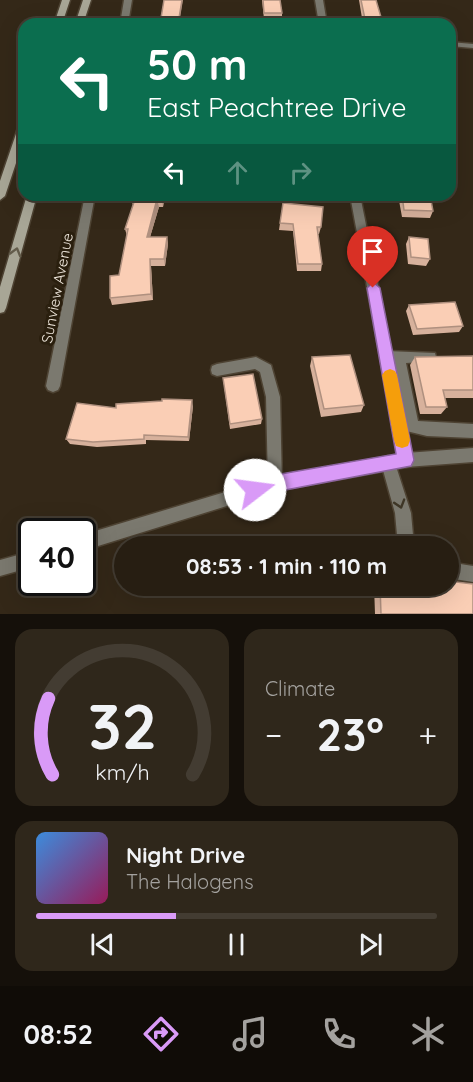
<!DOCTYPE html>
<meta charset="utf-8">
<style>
:root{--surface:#271e12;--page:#2f271b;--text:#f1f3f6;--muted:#a4a29f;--line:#433c32;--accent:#d99af7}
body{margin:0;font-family:Quicksand,sans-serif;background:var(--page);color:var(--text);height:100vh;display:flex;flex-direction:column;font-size:22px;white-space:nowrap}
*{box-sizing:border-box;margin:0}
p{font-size:20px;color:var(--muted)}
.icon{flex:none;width:33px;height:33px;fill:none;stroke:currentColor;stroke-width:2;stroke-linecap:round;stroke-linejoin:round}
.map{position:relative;height:614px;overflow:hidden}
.side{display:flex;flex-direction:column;gap:15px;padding:15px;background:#15100a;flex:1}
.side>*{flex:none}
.top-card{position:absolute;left:18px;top:18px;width:438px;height:183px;border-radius:18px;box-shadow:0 6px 24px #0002,0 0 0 2px var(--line);background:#0b6e4f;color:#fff;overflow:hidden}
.speed{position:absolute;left:18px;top:518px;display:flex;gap:12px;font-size:30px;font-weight:700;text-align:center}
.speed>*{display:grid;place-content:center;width:78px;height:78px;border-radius:50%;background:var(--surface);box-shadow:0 6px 24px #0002,0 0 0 2px var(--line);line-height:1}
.speed .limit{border:3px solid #111;border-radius:9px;background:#fff;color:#111}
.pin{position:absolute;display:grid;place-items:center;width:51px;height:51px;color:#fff;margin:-62px -26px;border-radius:50% 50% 50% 0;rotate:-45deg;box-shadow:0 0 6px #0007}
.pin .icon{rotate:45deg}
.me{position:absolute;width:66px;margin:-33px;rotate:75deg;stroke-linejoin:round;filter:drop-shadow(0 0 4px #0008)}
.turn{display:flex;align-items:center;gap:21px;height:126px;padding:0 30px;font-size:27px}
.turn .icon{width:78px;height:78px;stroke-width:2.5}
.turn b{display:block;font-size:42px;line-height:51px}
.lanes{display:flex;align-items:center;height:57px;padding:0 30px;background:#0003;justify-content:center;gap:30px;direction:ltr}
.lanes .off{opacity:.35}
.big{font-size:45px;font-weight:700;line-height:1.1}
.side .card{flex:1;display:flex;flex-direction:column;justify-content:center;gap:9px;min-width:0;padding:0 21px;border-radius:18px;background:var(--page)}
.side .dial{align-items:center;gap:0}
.dial svg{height:156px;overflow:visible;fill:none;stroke:var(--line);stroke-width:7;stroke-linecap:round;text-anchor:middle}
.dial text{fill:var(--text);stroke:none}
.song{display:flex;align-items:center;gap:18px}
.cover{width:72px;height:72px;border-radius:9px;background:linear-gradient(135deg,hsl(210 70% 55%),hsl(330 70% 35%))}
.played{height:6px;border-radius:3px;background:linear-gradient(90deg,var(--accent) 35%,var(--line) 35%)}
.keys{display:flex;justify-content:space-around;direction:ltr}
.heat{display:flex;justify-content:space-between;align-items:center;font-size:33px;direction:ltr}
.side .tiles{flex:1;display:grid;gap:15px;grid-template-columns:1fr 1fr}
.card:last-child{grid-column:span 2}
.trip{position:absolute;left:114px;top:536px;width:345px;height:60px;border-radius:30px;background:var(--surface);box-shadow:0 6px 24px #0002,0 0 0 2px var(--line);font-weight:700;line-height:60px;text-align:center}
.dock{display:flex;height:96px;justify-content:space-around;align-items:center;background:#100c07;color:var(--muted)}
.dock .icon{width:42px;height:42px}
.dock .selected{color:var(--accent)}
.dock b{font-size:27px;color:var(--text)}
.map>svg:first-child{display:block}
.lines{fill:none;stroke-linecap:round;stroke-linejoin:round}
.service-casing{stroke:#4e4333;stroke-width:3}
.minor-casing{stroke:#4e4333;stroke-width:3}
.tertiary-casing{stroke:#4e4333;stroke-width:3}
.secondary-casing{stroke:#4e4333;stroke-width:3}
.service{fill:#7b796f;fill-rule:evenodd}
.minor{fill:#7b796f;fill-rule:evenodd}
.tertiary{fill:#7b796f;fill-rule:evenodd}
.secondary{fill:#a8a696;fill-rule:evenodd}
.wall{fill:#d7b19c}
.shaded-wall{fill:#af907f}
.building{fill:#faceb5;stroke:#af907f;stroke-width:1.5}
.oneway{stroke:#635c4b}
.oneway2{stroke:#3e3626}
.route{fill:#d99af7;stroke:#8d64a1;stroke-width:1.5}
.slow{fill:#f59e0b}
.labels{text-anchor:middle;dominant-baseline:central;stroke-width:6;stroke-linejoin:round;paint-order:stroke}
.street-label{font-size:15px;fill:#eee6db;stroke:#2a1f0e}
</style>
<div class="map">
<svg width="473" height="614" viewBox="0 0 473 614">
<rect width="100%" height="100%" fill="#342818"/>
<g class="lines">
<defs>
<path id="service" d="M387,351l48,2 1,4 -1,4 -29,2 12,58 55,3v14l-46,-2 -33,-8 -2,-5 2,-5 5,-2 5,2 -11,-55 -11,-2 -1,-4 1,-4z
M256,357l15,8 9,32 2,87 -2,5 -5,2 -5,-2 -2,-5 -2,-87 -6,-25 -5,-3 -38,7 -5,-2 -1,-4 1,-4 5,-2z
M388,456l5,2 2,5 16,50 3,33h-16l-3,-33 -14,-50 2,-5z
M448,562l25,4v16l-25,-4z"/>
<path id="minor" d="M124,0h8l-4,24h-8z
M315,0h8l4,24h-8z
M450,42l23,2v4l-23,-2z
M85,195h10l-35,191 -2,4 -5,2 -5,-2 -2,-4z
M350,195h10l53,265 -2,5 -5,2 -5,-2 -2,-5z"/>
<path id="tertiary" d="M473,448v14l-67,5 -131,24 -193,60v-16l193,-58 131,-24z
M32,551v16l-32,9v-16z"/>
<path id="secondary" d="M62,0h8l-8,24h-8z
M83,0h8l-8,24h-8z
M24,122v17l-19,57 -5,4v-19l19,-56z
M27,195h10l-31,113 -2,4 -4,1v-26z"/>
</defs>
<use href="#service" class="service-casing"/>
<use href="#minor" class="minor-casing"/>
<use href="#tertiary" class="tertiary-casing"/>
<use href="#secondary" class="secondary-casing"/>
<use href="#service" class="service"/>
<use href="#minor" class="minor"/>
<use href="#tertiary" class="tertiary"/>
<use href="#secondary" class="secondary"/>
</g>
<path class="wall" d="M262,0h18l2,13v6h-18z
M359,0h17l7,24h-20z
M165,195l-2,12h-4l-9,30h17l1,7 -3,22h-14l2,34 -41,5 -2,-7 9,-23 8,-39 -2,-7 8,-24 -2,-6z
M398,195h32l3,16 -3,7 -28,-1z
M283,203l38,24 -2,7h-1l4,30 -1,7h-24l-4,-40 -14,-1z
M409,237l21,22 -4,7 -18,-2 -2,-20z
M409,305l54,21 -4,6 -46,3 -7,-24z
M473,356v42h-28l2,9 -6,7h-21l-10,-49 5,-8z
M312,357l52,48 -3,7 -40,5 -11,-51z
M223,378l39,41 -1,5 -31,5z
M193,406l-4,35 -43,-1v4l-49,3 -27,-3 -4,-5 50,-31z
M374,585h74l25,29h-98z"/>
<path class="shaded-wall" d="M182,0h1l-4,24h-1z
M162,195h3l-2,12 -1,-8z
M157,199l2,8 -11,37 -1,-7z
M167,237l1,7 -3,22 -1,-7z
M150,259l1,7 2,34 -2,-6z
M192,400l1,6 -4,35 -1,-4z"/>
<path class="building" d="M164,0h18l-4,24h-18z
M263,0h17l2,13h-18z
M361,0h15l7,24h-17z
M132,195h30v4h-5l-10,38h20l-3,22h-14l1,35 -41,4v-22l9,-1 9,-46h-3l10,-30h-4z
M402,195h28l3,16 -29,-1z
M283,203l40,4 -2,20h-4l5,37h-24l-5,-40 -13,-1z
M409,237l19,2 2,20 -19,-2z
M455,302l8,24 -46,3 -8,-24z
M350,355l14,50 -40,4 -12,-52z
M473,356v34h-30l4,17h-21l-11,-50z
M253,374l9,45 -32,5 -7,-46z
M162,399l30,1 -4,37 -44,-2v4l-51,3 -27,-3 11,-36 39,5v-4l46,-3z
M448,581l25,3v30h-92l-1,-29h68z"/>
<defs><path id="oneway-chevron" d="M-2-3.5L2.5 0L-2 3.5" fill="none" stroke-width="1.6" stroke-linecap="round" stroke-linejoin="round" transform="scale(1.5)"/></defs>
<use class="oneway" href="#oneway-chevron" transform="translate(16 252) rotate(-74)"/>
<use class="oneway2" href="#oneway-chevron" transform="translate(400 504) rotate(73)"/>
<path class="route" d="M373,282l7,6 34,172 -3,6 -136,26 -20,6 -6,-2 -2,-6 2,-6 26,-9 121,-21 -29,-166z"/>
<path class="slow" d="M390,369l5,2 2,4 13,65 -2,6 -6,2 -6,-2 -2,-6 -12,-65 3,-4z"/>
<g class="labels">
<g class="street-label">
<text transform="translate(57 288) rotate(-79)">Sunview Avenue</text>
</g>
</g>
</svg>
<div class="speed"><div class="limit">40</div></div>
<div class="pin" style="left:373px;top:288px;background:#d93025"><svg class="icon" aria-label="arrive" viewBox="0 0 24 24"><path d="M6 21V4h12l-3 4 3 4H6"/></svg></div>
<svg class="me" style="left:255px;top:490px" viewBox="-20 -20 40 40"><circle r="19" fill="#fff"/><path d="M0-13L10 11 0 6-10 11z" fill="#d99af7"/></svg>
<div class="trip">08:53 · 1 min · 110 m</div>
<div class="top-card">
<div class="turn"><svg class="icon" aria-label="left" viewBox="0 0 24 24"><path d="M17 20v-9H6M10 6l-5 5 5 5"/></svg><div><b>50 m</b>East Peachtree Drive</div></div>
<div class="lanes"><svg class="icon" aria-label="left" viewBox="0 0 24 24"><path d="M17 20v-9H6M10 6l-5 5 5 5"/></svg><svg class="icon off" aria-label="ahead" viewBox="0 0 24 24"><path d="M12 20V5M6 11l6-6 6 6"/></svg><svg class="icon off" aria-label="right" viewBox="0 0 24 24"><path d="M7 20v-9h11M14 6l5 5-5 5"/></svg></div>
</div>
</div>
<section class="side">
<div class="tiles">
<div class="card dial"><svg viewBox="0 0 100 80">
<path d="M14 69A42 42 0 1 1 86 69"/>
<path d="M14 69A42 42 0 0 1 12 30" stroke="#d99af7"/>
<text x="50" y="56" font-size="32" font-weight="700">32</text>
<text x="50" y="72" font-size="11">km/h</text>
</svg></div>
<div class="card"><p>Climate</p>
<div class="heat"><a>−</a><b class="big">23°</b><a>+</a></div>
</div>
<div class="card">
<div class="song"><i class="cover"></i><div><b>Night Drive</b><p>The Halogens</p></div></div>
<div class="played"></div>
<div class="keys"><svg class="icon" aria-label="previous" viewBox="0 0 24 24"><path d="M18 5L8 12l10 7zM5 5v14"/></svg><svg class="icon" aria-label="pause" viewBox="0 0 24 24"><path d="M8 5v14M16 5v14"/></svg><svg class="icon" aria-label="next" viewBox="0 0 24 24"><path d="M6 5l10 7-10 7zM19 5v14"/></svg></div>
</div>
</div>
</section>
<nav class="dock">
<b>08:52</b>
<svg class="icon selected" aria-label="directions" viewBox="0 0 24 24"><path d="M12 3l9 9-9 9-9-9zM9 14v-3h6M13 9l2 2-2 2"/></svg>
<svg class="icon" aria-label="music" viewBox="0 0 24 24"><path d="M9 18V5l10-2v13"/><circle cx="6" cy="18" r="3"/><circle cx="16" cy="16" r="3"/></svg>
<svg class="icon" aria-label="phone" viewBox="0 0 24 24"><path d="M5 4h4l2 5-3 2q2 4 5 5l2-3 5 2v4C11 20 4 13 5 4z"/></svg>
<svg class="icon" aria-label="climate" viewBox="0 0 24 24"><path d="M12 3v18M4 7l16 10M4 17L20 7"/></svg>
</nav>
